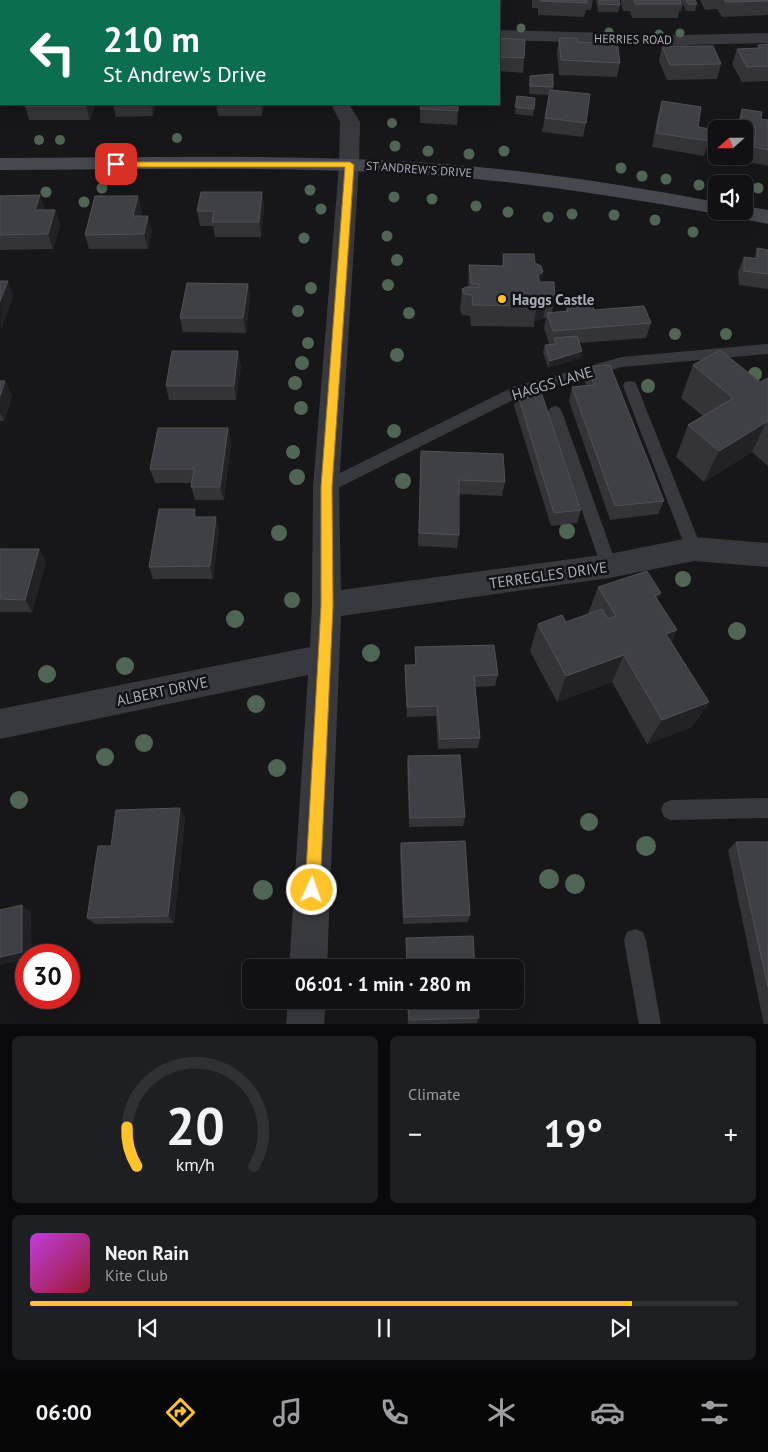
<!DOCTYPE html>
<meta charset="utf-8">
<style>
:root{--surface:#111114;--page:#1e1f22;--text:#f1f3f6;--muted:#9c9da0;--line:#303134;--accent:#ffc32a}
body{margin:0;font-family:"PT Sans",sans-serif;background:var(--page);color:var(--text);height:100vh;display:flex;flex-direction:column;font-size:19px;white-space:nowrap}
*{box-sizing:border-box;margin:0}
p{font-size:16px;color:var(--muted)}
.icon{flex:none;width:28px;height:28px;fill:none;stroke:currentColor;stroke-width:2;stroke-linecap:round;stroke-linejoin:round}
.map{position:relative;height:1024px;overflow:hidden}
.side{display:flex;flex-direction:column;gap:12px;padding:12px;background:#09090b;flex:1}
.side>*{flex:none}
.hud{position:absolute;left:0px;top:0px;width:500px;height:105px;box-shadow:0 5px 20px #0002,0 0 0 1px var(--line);background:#0b6e4f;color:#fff;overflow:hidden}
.needle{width:32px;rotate:249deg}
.buttons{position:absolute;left:708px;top:120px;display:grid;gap:10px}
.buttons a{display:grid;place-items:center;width:45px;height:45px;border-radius:8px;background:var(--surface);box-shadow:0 5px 20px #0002,0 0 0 1px var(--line);font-size:25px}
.speed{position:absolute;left:15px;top:944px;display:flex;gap:10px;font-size:25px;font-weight:700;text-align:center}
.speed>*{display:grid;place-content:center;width:65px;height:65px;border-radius:50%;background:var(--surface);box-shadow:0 5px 20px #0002,0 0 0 1px var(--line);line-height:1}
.speed .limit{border:8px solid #d22;background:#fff;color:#111}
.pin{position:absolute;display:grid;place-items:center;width:42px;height:42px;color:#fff;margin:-21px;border-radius:10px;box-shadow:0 2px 8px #0006}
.me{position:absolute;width:55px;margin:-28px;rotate:3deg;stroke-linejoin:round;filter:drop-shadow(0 0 4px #0008)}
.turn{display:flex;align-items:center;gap:18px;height:105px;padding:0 20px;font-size:22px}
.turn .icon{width:65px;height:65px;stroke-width:2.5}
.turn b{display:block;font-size:35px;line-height:42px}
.big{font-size:38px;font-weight:800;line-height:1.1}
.side .card{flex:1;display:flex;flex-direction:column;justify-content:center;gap:8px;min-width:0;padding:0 18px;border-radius:8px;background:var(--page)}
.side .dial{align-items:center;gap:0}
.dial svg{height:130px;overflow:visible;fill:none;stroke:var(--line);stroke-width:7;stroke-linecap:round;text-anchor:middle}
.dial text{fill:var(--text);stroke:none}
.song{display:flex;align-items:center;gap:15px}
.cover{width:60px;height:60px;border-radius:8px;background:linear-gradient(135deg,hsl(290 70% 55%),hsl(350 70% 35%))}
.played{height:5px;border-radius:2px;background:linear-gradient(90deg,var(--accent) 85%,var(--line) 85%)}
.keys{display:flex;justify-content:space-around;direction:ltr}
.heat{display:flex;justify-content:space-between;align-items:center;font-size:28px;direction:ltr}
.side .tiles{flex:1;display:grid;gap:12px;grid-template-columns:1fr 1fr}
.card:last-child{grid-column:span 2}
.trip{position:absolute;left:242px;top:959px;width:282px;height:50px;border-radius:8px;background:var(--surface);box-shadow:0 5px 20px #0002,0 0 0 1px var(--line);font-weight:800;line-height:50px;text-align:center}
.tab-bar{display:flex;height:80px;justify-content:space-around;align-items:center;background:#070708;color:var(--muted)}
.tab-bar .icon{width:35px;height:35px}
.tab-bar .active{color:var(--accent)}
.tab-bar b{font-size:22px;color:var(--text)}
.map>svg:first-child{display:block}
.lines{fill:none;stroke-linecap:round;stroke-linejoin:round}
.lane{fill:#38393f;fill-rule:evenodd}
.street{fill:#38393f;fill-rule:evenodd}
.secondary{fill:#46484f;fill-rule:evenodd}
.tree{fill:#506654}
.wall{fill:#333338}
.shaded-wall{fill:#222226}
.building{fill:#3f4046;stroke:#505158}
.route{fill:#ffc32a;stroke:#a67f1b}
.poi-dot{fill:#ffc32a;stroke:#121215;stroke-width:2}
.labels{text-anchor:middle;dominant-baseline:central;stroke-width:5;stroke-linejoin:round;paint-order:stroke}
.far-street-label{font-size:12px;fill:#a8adba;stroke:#121215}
.poi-label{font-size:15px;font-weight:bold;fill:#a8adba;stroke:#121215;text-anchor:start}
.street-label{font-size:15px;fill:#a8adba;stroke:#121215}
</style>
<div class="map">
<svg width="768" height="1025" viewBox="0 0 768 1025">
<rect width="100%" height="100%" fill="#17171a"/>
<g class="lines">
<path class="lane" d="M768,344v10l-146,13 -99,28 -191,96 -6,2 -6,-2 -2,-4 2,-4 193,-96 109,-30z
M630,381l5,1 2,4 65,163 -2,5 -6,2 -6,-2 -2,-5 -63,-163 2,-4z
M555,406l5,2 2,4 55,154 -2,5 -6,2 -6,-2 -2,-5 -53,-154 2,-4z
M768,798v20l-97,2 -7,-3 -3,-7 3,-7 7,-3z
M635,929l8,3 3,8 15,85h-22l-15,-85 3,-8z"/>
<path class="street" d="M150,0h20v1h-19z
M499,30l184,5 85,-2v10l-85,2 -184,-5z
M331,104h18l11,18 -1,43 -20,322 2,103 268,-36 85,-17 74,6v24l-74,-6 -85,17 -268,38 -14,352h-38l19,-293 -308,64v-30l310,-62 2,-42 1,-118 26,-322 1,-43z
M288,1000h38l-2,25h-38z"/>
<path class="secondary" d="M0,158c131,0 263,-4 394,3 108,5 216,21 322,41v9h8l-8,3c-107,-19 -214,-36 -323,-41 -130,-7 -262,-3 -393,-3z
M744,206l24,4v14l-40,-8 -3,-5h19z"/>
</g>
<g class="tree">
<circle cx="521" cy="28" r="4.5"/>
<circle cx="609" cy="32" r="4.5"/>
<circle cx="680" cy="33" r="4.5"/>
<circle cx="659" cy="34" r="4.5"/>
<circle cx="392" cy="123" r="5"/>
<circle cx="177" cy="138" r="5"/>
<circle cx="39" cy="140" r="5"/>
<circle cx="60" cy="140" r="5"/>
<circle cx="395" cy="146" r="5.5"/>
<circle cx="428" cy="151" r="5.5"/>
<circle cx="504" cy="151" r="5.5"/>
<circle cx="469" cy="154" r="5.5"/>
<circle cx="621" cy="168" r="5.5"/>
<circle cx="642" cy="176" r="5.5"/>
<circle cx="666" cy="179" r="5.5"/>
<circle cx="699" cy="185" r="5.5"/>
<circle cx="102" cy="188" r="5.5"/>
<circle cx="758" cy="188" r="5.5"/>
<circle cx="310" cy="190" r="5.5"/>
<circle cx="46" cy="192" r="5.5"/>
<circle cx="394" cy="197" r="5.5"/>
<circle cx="432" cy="199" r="5.5"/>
<circle cx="84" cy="202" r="5.5"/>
<circle cx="476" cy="206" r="5.5"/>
<circle cx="321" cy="209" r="5.5"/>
<circle cx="508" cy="212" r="5.5"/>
<circle cx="572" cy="214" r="5.5"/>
<circle cx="614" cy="215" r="5.5"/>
<circle cx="548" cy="217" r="5.5"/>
<circle cx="655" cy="220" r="5.5"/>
<circle cx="693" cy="232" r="5.5"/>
<circle cx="387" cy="236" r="5.5"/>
<circle cx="304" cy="238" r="5.5"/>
<circle cx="397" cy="260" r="6"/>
<circle cx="388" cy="285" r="6"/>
<circle cx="311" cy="288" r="6"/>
<circle cx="298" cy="311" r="6"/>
<circle cx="409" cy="313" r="6"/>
<circle cx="675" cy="334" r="6"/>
<circle cx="726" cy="334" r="6"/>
<circle cx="308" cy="343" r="6"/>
<circle cx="397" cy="355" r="7"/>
<circle cx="302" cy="363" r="7"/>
<circle cx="755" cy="374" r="7"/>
<circle cx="295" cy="383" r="7"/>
<circle cx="648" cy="386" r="7"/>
<circle cx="301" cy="408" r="7"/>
<circle cx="394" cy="431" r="7"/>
<circle cx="293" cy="452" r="7"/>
<circle cx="297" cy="477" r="8"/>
<circle cx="403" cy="481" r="8"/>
<circle cx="567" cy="531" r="8"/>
<circle cx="279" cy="533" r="8"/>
<circle cx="683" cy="579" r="8"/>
<circle cx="292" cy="600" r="8"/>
<circle cx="235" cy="619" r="9"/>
<circle cx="737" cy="631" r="9"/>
<circle cx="371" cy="653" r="9"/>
<circle cx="125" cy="666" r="9"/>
<circle cx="47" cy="674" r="9"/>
<circle cx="256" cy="704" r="9"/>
<circle cx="144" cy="743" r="9"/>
<circle cx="105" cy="757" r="9"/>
<circle cx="277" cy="768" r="9"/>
<circle cx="19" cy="800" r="9"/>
<circle cx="589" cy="822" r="9"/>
<circle cx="646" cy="846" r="10"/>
<circle cx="549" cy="879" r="10"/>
<circle cx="575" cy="884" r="10"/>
<circle cx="263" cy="890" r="10"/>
</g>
<path class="wall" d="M366,0h54l-1,1h-53z
M448,0h54l-2,14h-1v-13h-51z
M532,0h61l-2,10h-5l-2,7 -46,-2v-7h-6z
M596,0h23l1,5 -2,7h-20z
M621,0h74l2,4 -2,7h-9l-3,-7 -2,7h-2l-1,7h-46l-2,-7h-7l-2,-8z
M700,0h68v15l-46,2 -5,-8 -12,1z
M499,38l25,20 -1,15 -24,-2z
M559,38l18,4 23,1v-3l20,23 -3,14 -58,-2 -2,-23z
M768,44v37l-26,1 -10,-18 5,-15 20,-1 1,-3z
M662,46l59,18 -4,15 -50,1 -8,-19z
M530,76l23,11v3l33,33 -3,14 -41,-5 7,-37 -20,-1z
M517,96l18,2 -2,18 -18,-2z
M662,101l36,26 11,14 -5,15 -52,-9 6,-32z
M25,104l70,2 -5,14h-61l-4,-14z
M113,104h42l-2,12 -37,1z
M216,104h48l-2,12h-44z
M459,104l-2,21 -37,-2v-14z
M742,109l19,10 7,1v46l-19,-4 2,-20 -7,-1v-12h-8l1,-6z
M262,192l2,15 -3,30h-46l-2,-11h-13l-3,-15z
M40,195l5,15h10l5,15 -7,24 -53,1v-54z
M142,211l-1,5 11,14 -4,19h-59l-4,-14z
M757,248l11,2v39l-29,-4 -1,-13 6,-15 10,1z
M503,254l32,9 6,19 14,15 -3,16 13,-1 2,-6 27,4 57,13 -5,15 -67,5 2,15 -33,10 -5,-16 2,-7 4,-1 -5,-16 2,-10h-3l-9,4v5l-63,-1 -1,-10 -8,-1 -2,-5 2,-21 6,-2 1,-22 33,1z
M248,284l2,14 -4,35 -63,-1 -3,-14z
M241,365l-5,35h-67l-3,-14z
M693,365l67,17 8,-4v88l-16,-14 -48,30 -28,-25 12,-32 15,-9 -22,-18z
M588,367l76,134 -6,13 -48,6 -41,-119 3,-14 14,-2 -2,-4z
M0,381h5l7,15 -8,25h-4z
M517,392l64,118 -4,13 -26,3 -37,-120z
M228,428l3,14 -7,58h-29l-4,-13 1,-4h-37l-5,-14z
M421,451l84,31 -3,14 -43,-2v41l-2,13 -39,-2z
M197,517l22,13 -6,49h-60l-4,-12z
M0,549h39l7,13 -14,50h-32z
M598,587l60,14 19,29 -6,12 38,60 -17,25 -45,17 -35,-62 -55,20 -27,-51 8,-27 28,-2 22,-8z
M415,647l83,28 -3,11 -20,1 5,51 -2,10 -40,1 -2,-33 -29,1 -2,-41v-11h10z
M408,756l57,61 -2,9 -54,1 -2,-61z
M185,817l-11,106 -79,1 -8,-6 24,-72z
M736,842h32v183h-4l-36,-175z
M401,843l69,72 -2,7 -65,2 -3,-73z
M406,938l69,30h-69z
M407,1000h71l1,18 -2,5 -69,2z"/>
<path class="shaded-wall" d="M0,0h14l-2,1h-11v7l-1,1z
M501,0h1l-2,14z
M87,104h7l1,2 -5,14 -4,-14z
M151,104h4l-2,12z
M261,104h3l-2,12z
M262,192l2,15 -3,30 -2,-15z
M40,195l5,15 -5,15 -5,-15z
M138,196l4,15 -5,20 -4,-15z
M55,210l5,15 -7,24 -5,-15z
M148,216l4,14 -4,19 -4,-15z
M543,272l-4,21 -1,-18z
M8,281l6,15 -13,34 -1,-29z
M248,284l2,14 -4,35 -3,-15z
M547,297l-4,21 -9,4 3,-16v-4z
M238,351l3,14 -5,35 -2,-14z
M582,351l-1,7 -33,10 2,-7z
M5,381l7,15 -8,25 -4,-8v-17z
M767,420l-15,32 -48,30 15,-31z
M228,428l3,14 -7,58 -4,-13z
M195,509l3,14 -4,-6z
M216,517l3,13 -6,49 -3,-13z
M39,549l7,13 -14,50 -7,-12z
M661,593l-13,28 7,-25z
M677,630l-15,27 4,-23z
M624,655l-12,27 -55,20 9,-26z
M709,702l-17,25 -45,17 15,-24z
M180,808l5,9 -11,106 -6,-7z
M22,905l9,7 1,43h-6v4l-26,6v-8z"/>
<path class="building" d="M17,0h63l3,1h-68z
M540,0h47v3l-47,-2z
M599,0h20l1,5 -21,-1z
M634,0h46l1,4h-46z
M686,0h9l2,4h-9z
M724,0h44v1l-42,1z
M499,38l26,2 -1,18 -25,-1z
M559,38h18v4l24,1 -1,-3h17l3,23 -59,-3z
M768,44v22l-21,1 -10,-18 23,-1 -2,-3z
M662,46h51l8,18 -51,1z
M553,74v13l-23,-1v-10z
M550,90l40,4 -4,29 -41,-5z
M517,96l18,2 -1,11 -19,-2z
M662,101l39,6 -3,20 12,2 -1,12 -53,-8z
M25,104h62l-1,2h-61z
M421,104h37v7l-38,-2z
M742,109l20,3 -1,7 7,1v30l-14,-3 2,-20 -16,-2z
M201,192h61l-3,30h-47l2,-11h-17z
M40,195l-5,15h20l-7,24 -48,1v-39z
M95,196h43l-5,20h15l-4,18 -59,1z
M757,248l11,2v24l-24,-3v-14l14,2z
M503,254h31l1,9 6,3 2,6 -5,3 1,7h15l1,15h-8l-10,5v4l-64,-1 -1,-10 -8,-1 -2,-5 4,-2h13v-3h-8l-2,-19 35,1z
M0,281h8l-8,20z
M187,283l61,1 -5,34h-63z
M592,304l2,6 50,-4 7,17 -98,8 -6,-18 21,-2 -1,-5z
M577,336l5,15 -32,10 -5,-16 11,-1 -2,-6z
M720,350l40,32 8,-4v43l-49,30 -31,-26 45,-27 -40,-33z
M172,351h66l-4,35h-68z
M610,365l54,136 -49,5 -43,-119 22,-2 -6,-18z
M0,381h5l-5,15z
M540,389l41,121 -27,3 -37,-121z
M158,428h70l-8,59h-29l3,-18h-44z
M421,451l82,3 2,28 -46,-2v55l-40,-2z
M159,509h36l-1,8h22l-6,49 -61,1z
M0,549h39l-14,51 -25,-1z
M647,571l14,22 -6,3 22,34 -11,4 43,68 -47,18 -38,-65 -58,21 -28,-52 24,-9 4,7 36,-13 6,10 8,-3 -18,-29z
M494,645l4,30 -24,1 6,62 -40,1 -3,-33 -30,1 -2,-42h11l-1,-18z
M460,755l5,62 -55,1 -2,-62z
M180,808l-12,108 -81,2 11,-72h13l5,-36z
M465,841l5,74 -66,2 -3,-74z
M736,842h32v145z
M22,905v47l-22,5v-47z
M473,936l2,32h-68l-1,-30z
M408,1000h70l1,18 -70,2z"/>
<path class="route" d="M114,162h236l4,3 -22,322 1,119 -13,284 -3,5 -5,3 -5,-3 -2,-5 16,-284v-119l24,-320h-229l-4,-3z"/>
<circle class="poi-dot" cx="502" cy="299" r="5"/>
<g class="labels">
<g class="far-street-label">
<text transform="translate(633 39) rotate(1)">HERRIES ROAD</text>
<text transform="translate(419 169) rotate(4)">ST ANDREW'S DRIVE</text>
</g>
<g class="poi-label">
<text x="512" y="299">Haggs Castle</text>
</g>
<g class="street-label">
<text transform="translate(552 383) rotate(-17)">HAGGS LANE</text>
<text transform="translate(548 575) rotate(-8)">TERREGLES DRIVE</text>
<text transform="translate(162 691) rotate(-12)">ALBERT DRIVE</text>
</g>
</g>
</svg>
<div class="buttons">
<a><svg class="needle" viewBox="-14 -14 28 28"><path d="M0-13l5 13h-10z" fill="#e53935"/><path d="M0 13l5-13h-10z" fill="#9c9da0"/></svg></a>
<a><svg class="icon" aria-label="sound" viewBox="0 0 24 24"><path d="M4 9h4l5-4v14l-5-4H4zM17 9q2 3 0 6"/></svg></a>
</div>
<div class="speed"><div class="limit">30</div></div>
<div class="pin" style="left:116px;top:164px;background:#d93025"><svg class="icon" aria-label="arrive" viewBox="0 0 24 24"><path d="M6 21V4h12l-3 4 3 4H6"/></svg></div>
<svg class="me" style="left:312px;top:890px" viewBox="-20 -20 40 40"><circle r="17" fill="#ffc32a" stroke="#fff" stroke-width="3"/><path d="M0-11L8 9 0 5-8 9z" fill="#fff"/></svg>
<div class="trip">06:01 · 1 min · 280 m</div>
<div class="hud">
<div class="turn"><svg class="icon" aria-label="left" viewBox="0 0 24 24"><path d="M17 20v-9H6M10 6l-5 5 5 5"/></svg><div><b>210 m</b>St Andrew's Drive</div></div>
</div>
</div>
<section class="side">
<div class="tiles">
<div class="card dial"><svg viewBox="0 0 100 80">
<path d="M14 69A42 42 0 1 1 86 69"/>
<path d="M14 69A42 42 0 0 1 8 45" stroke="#ffc32a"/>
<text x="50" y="56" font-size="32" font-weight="700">20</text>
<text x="50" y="72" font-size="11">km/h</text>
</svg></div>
<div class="card"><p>Climate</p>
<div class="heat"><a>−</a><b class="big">19°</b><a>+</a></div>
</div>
<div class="card">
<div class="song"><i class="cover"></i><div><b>Neon Rain</b><p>Kite Club</p></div></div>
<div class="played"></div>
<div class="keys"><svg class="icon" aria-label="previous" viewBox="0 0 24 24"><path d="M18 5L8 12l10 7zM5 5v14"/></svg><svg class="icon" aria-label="pause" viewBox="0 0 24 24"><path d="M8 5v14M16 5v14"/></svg><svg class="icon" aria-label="next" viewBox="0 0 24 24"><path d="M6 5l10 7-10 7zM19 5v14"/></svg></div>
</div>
</div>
</section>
<nav class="tab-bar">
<b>06:00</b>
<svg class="icon active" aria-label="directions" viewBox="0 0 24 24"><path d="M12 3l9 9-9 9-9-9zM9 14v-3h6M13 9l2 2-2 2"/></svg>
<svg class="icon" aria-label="music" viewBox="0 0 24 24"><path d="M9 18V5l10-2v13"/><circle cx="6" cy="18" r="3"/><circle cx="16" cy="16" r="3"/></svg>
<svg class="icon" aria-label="phone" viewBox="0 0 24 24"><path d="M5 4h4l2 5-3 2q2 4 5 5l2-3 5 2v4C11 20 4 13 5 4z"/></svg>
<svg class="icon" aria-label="climate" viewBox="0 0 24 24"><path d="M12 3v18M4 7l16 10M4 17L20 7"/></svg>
<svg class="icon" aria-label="car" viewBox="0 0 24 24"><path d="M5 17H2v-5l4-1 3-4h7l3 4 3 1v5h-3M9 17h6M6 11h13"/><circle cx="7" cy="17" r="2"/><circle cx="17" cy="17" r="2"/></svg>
<svg class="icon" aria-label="filters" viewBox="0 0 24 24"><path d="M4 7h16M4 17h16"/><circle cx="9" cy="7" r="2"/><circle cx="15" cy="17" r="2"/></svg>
</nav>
